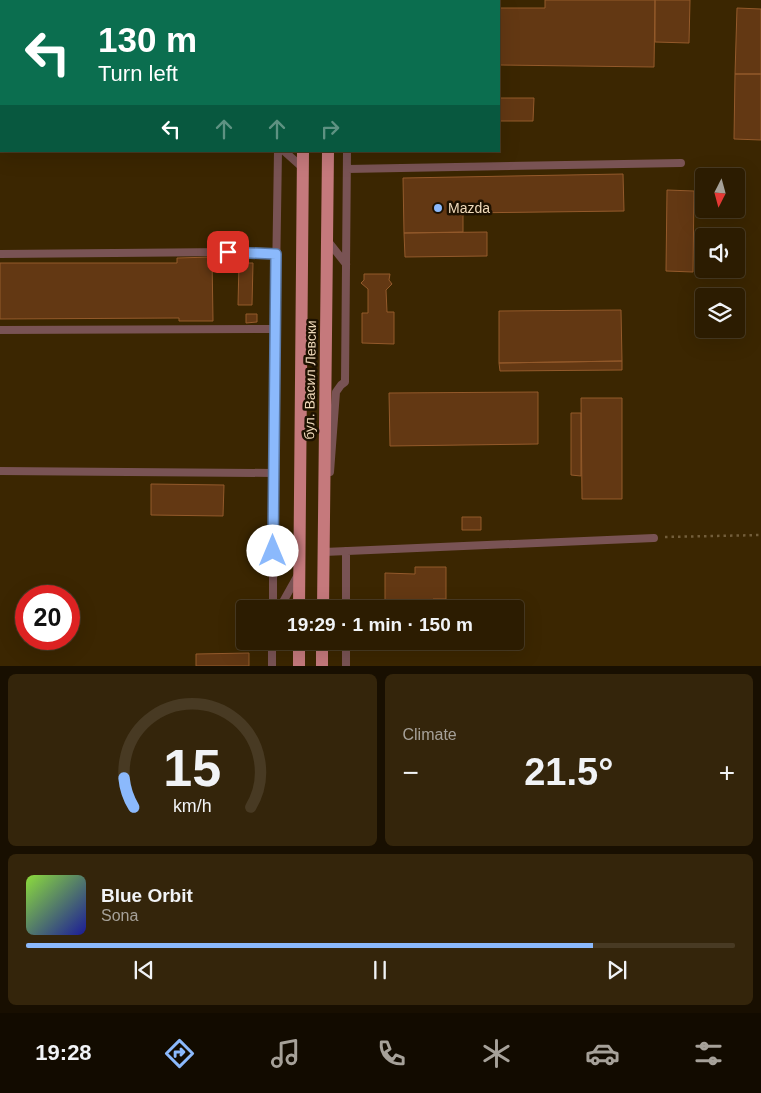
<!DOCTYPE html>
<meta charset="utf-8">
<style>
:root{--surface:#2c1c01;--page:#34250b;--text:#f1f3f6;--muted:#a6a199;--line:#483a23;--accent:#8bb9fc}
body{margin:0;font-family:Helvetica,sans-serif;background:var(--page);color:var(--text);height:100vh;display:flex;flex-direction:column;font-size:19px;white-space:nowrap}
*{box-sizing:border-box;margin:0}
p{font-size:16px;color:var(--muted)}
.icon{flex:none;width:28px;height:28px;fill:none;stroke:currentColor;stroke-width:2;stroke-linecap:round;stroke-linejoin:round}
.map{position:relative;height:666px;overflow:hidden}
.drawer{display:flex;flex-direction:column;gap:8px;padding:8px;background:#180f01;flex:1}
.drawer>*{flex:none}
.hud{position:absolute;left:0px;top:0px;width:500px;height:152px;box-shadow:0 5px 20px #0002,0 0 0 1px var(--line);background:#0b6e4f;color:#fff;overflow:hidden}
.needle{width:32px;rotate:186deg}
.fabs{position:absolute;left:695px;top:168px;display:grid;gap:10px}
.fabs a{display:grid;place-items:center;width:50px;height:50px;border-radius:5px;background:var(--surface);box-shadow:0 5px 20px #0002,0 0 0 1px var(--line);font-size:25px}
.speed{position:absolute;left:15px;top:585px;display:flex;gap:10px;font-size:25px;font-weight:700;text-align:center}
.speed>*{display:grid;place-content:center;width:65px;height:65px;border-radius:50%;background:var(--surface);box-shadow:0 5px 20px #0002,0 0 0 1px var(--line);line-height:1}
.speed .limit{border:8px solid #d22;background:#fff;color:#111}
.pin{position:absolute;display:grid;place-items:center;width:42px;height:42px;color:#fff;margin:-21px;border-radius:10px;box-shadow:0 2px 8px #0006}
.me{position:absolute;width:55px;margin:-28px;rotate:0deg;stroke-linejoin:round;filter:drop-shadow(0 0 4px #0008)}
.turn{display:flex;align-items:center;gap:18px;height:105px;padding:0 15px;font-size:22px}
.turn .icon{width:65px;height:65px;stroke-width:2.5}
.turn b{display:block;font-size:35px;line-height:42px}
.lanes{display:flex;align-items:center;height:48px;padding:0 15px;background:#0003;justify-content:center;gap:25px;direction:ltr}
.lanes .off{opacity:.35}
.big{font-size:38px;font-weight:700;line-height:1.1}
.drawer .card{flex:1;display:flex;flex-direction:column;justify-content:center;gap:8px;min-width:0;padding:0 18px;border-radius:8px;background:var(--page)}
.drawer .dial{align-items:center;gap:0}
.dial svg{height:130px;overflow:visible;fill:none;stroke:var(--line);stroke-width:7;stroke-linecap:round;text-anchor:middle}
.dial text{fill:var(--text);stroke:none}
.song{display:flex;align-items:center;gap:15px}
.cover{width:60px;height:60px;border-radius:8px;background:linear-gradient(135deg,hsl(90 70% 55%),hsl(240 70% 35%))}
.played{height:5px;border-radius:2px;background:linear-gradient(90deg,var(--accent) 80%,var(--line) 80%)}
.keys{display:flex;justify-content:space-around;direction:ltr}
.heat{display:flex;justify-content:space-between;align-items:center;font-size:28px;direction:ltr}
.drawer .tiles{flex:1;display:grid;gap:8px;grid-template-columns:1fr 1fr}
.card:last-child{grid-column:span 2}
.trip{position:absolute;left:236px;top:600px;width:288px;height:50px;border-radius:5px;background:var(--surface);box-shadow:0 5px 20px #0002,0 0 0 1px var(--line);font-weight:700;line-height:50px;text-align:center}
.tabs{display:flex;height:80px;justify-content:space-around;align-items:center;background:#120b00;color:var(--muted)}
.tabs .icon{width:35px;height:35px}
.tabs .selected{color:var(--accent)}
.tabs b{font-size:22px;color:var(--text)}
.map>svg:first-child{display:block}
.building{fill:#633813;stroke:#945a2b}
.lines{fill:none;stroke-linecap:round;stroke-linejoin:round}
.path{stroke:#725d3a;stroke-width:2.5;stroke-dasharray:2.5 4;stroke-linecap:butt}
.lane{stroke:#795354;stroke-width:8}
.primary{stroke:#c5797c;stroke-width:12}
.route-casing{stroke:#5a78a4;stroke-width:12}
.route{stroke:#8bb9fc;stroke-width:9}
.poi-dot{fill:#8bb9fc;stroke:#1d1100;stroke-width:2}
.labels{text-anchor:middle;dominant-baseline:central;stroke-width:5;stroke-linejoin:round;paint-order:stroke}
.poi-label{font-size:14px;fill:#f1dbbb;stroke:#1d1100;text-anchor:start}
.street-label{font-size:14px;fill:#f1dbbb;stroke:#1d1100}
</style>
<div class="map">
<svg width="761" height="666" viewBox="0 0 761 666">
<rect width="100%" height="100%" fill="#3b2601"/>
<path class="building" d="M139,0h103v1h-103z
M545,0h110l-1,67 -155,-2v-57h46z
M655,0h35l-1,43 -34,-1z
M737,8l24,1v65h-26z
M735,74h26v66l-27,-1z
M499,98h35l-1,23h-34z
M623,174l1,37 -161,2v19l-59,1 -1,-55z
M667,190l27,1 -1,81 -27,-1z
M487,232v24l-82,1 -1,-24z
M212,257l1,64h-34v-3l-179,1v-56h177v-5z
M239,263h14l-1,42h-14z
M364,274h26l-1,6 3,4 -6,6 1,22h7v32l-32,-1v-30h6v-24l-7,-6 3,-3z
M621,310l1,51 -123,2v-52z
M246,314h11v8l-11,1z
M622,361v9l-122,1 -1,-8z
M538,392v52l-148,2 -1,-53z
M581,398h41v101h-40z
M571,413h10v63l-10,-1z
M151,484l73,1 -1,31 -72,-1z
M462,517h19v13h-19z
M415,567h31v32h-13v10h-48v-36l30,1z
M440,641h45v2h-19v6h-26z
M249,653v13h-53v-12z"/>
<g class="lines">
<path class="path" d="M665,537l96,-2"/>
<path class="lane" d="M281,1v-1
M295,1l1,-1
M349,1v-1
M0,42h1
M284,151l19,17
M347,169l334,-6
M327,240l19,24
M0,254l228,-2 48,2
M0,330l276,-1
M0,471l273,2
M330,472l6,-80 5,-7 4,-3 2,-231
M324,552l330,-14
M273,609v-136l5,-322
M279,609l19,-34
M346,609v-58
M272,666v-25
M346,666v-25"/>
<path class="primary" d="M305,1v-1
M329,1v-1
M299,609l4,-458
M323,609l5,-458
M299,666v-25
M322,666v-25"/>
</g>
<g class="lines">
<defs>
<path id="route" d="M228,252l48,2 -3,297"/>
</defs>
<use href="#route" class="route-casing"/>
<use href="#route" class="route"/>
</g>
<circle class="poi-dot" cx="438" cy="208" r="5"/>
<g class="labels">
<g class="poi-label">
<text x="448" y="208">Mazda</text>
</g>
<g class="street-label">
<text transform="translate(310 380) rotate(-89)">бул. Васил Левски</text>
</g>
</g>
</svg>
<div class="fabs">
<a><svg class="needle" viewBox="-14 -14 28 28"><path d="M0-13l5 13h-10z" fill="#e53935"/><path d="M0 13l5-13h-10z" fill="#a6a199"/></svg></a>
<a><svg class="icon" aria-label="sound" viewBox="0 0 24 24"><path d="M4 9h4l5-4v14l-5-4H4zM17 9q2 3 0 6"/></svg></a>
<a><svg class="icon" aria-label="layers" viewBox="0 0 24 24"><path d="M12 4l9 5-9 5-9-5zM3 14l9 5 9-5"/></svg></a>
</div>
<div class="speed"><div class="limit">20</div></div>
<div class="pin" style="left:228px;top:252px;background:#d93025"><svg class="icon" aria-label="arrive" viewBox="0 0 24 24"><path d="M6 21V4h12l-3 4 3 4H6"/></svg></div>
<svg class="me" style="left:273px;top:551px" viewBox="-20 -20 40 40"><circle r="19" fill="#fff"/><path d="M0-13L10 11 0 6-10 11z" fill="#8bb9fc"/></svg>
<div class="trip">19:29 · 1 min · 150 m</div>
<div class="hud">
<div class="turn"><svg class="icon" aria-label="left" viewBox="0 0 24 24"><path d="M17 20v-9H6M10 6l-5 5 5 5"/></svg><div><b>130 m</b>Turn left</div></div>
<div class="lanes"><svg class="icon" aria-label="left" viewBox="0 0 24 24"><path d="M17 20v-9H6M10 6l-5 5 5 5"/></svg><svg class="icon off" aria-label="ahead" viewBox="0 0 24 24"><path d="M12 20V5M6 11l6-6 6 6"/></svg><svg class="icon off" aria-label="ahead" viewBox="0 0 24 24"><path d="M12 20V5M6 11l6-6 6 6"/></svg><svg class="icon off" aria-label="right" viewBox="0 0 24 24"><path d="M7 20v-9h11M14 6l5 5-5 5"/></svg></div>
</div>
</div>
<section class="drawer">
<div class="tiles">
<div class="card dial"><svg viewBox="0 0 100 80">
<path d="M14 69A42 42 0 1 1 86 69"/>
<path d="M14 69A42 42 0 0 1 8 51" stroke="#8bb9fc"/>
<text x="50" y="56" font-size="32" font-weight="700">15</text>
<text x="50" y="72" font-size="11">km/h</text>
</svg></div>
<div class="card"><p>Climate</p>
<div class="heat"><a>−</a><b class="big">21.5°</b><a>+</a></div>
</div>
<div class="card">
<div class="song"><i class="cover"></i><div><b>Blue Orbit</b><p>Sona</p></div></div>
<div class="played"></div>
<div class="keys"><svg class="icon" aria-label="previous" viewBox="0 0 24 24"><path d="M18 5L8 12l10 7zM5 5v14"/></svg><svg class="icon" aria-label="pause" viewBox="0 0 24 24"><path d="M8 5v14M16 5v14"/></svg><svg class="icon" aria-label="next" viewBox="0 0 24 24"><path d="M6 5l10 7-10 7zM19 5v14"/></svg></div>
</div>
</div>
</section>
<nav class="tabs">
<b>19:28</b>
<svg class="icon selected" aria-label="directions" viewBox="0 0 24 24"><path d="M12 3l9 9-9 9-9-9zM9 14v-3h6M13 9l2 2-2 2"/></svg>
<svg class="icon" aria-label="music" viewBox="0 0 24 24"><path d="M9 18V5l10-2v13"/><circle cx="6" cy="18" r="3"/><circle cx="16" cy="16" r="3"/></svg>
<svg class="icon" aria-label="phone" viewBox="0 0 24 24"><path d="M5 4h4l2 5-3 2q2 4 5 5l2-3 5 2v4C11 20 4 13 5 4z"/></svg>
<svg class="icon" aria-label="climate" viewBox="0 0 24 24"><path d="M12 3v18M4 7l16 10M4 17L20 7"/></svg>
<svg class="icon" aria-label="car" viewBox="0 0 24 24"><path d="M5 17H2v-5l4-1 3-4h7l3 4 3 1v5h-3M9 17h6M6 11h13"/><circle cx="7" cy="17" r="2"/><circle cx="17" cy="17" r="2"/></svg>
<svg class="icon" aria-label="filters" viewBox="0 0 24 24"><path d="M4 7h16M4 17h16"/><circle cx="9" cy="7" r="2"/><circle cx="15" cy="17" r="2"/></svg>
</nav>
